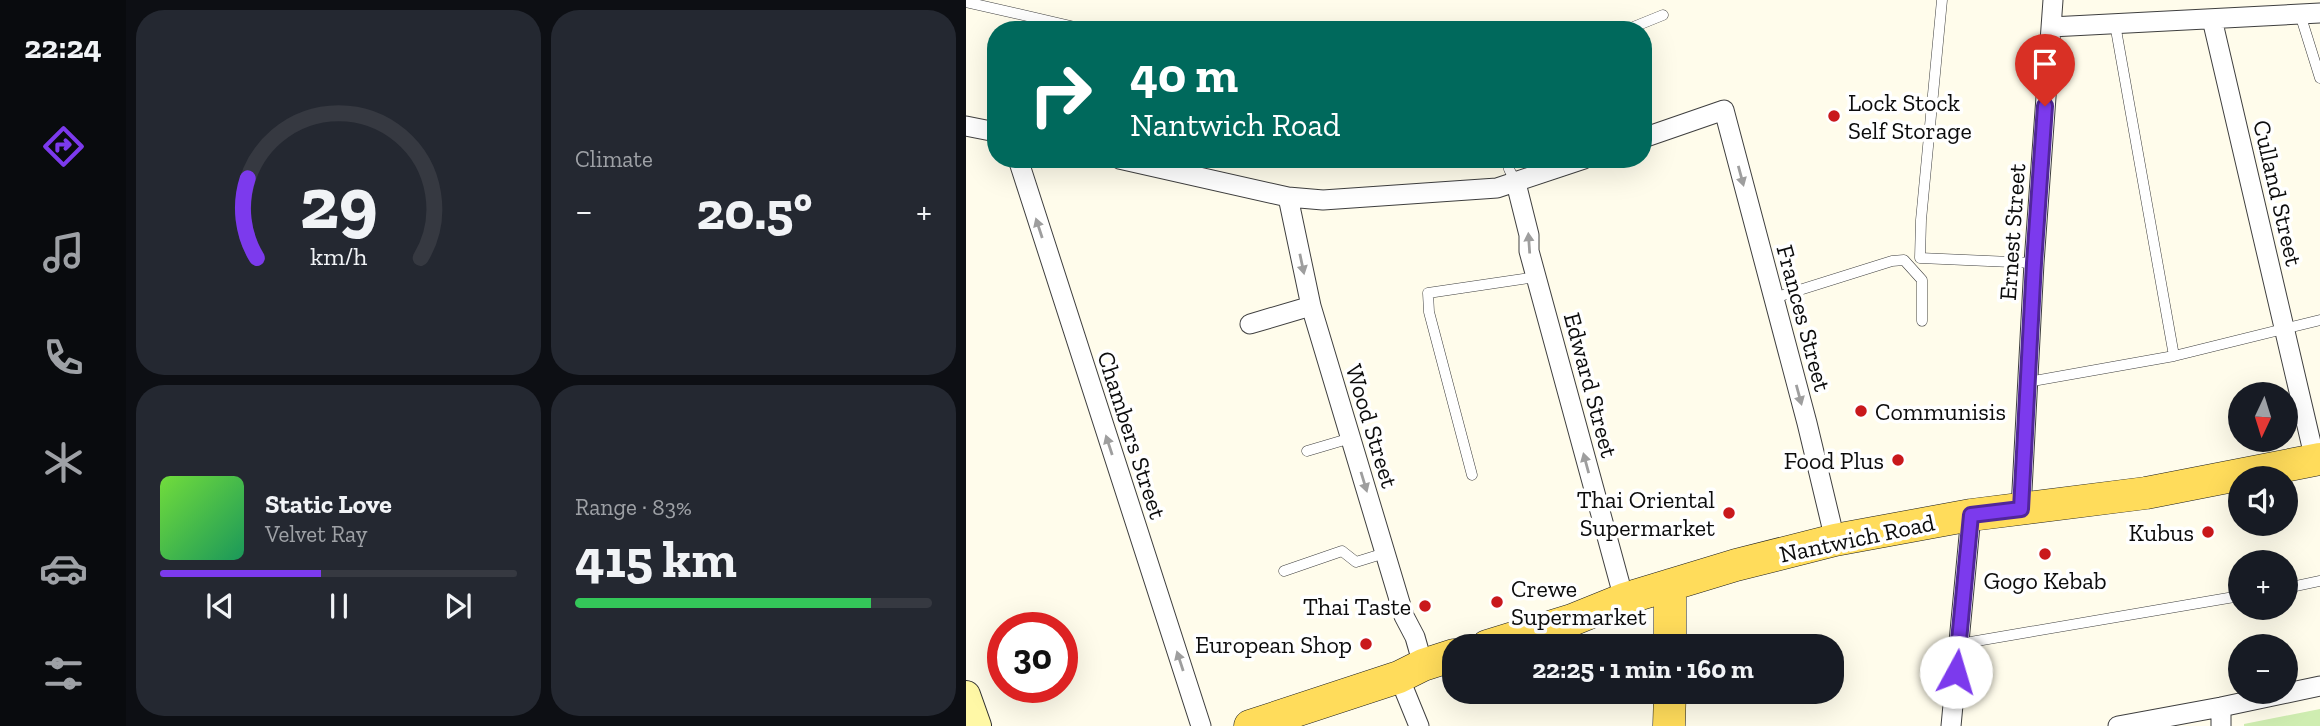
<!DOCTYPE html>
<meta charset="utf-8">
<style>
:root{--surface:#171b24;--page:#242831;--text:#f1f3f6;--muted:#9ea1a6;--line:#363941;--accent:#7c3aed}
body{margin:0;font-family:"Zilla Slab",serif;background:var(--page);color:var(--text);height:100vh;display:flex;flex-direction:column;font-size:26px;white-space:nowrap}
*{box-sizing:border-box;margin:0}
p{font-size:23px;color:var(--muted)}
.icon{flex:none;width:38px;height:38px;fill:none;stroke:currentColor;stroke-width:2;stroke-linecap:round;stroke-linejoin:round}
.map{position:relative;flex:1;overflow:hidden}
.drawer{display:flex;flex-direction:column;gap:10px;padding:10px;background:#0d0f14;width:840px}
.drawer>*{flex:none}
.top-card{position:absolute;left:21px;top:21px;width:665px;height:147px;border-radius:28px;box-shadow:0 7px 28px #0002;background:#00695c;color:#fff;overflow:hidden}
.needle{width:46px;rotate:184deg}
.fabs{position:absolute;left:1262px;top:382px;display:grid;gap:14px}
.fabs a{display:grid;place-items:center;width:70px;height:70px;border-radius:50%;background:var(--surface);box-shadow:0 7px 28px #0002;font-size:35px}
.speed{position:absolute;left:21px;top:612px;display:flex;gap:14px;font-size:35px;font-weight:700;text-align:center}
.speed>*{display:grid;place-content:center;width:91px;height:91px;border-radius:50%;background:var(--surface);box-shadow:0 7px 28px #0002;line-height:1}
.speed .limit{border:10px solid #d22;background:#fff;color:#111}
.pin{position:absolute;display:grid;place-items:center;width:60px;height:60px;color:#fff;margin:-72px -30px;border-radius:50% 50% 50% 0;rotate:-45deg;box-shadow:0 0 7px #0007}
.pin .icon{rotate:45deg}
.me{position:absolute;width:77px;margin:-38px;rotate:6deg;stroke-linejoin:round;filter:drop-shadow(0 0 5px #0008)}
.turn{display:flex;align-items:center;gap:24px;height:147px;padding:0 28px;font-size:32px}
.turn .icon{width:91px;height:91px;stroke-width:2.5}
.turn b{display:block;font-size:49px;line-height:60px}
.big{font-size:52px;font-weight:800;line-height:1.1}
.drawer .widget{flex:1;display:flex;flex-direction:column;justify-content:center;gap:10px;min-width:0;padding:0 24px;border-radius:28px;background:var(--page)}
.drawer .dial{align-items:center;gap:0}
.dial svg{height:182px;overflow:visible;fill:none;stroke:var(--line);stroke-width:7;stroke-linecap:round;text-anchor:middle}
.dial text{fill:var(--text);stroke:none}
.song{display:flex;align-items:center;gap:21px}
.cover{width:84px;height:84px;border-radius:10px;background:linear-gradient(135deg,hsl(100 70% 55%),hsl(150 70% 35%))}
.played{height:7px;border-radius:4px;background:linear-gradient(90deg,var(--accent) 45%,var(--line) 45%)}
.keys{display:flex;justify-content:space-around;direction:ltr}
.heat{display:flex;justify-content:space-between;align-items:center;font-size:38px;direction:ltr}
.charge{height:10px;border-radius:5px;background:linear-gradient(90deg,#34c759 83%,var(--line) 0)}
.drawer .tiles{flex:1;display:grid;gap:10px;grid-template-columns:repeat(2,1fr)}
.trip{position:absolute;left:476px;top:634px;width:402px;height:70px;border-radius:28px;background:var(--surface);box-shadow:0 7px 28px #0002;font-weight:800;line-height:70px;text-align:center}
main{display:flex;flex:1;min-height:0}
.menu{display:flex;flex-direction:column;width:126px;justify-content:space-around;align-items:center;background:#090b0e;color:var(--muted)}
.menu .icon{width:49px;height:49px}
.menu .current{color:var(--accent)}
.menu b{font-size:32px;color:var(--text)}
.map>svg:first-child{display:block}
.green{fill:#cfedb1}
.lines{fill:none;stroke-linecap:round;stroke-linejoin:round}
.service-casing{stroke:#3f3f3f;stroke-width:11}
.minor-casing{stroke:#3f3f3f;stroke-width:21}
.secondary-casing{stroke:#2e2e2e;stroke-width:30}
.primary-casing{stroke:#1d1d1d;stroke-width:33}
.service{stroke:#fff;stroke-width:10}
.minor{stroke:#fff;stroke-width:19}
.secondary{stroke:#fff8a6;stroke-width:28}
.primary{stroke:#ffdc5b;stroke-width:32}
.oneway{fill:#9e9e9e}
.route-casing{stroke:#51269a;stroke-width:18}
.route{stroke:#7c3aed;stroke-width:12}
.poi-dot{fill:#c9181b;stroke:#fff;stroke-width:2.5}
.labels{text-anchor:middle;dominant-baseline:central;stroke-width:7;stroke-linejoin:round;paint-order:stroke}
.poi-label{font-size:24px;fill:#0c0c0c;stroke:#fff;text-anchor:end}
.street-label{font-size:24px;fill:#0c0c0c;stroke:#fff}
</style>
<main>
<nav class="menu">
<b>22:24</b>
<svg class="icon current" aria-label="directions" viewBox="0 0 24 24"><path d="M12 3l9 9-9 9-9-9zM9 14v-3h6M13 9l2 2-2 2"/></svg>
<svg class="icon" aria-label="music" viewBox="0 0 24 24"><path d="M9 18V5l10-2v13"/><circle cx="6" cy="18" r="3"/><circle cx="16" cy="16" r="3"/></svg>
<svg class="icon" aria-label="phone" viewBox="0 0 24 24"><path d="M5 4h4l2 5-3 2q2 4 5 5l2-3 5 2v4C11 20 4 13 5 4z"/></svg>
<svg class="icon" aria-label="climate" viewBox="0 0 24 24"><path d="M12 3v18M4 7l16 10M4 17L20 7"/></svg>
<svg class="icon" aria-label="car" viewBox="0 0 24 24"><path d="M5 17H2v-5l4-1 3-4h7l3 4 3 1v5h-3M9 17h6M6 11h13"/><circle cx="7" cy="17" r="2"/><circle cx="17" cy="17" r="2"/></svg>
<svg class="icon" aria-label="filters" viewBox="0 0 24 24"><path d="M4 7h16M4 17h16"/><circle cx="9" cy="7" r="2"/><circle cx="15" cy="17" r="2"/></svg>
</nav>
<section class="drawer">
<div class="tiles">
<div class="widget dial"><svg viewBox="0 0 100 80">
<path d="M14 69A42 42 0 1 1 86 69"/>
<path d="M14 69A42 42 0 0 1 10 34" stroke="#7c3aed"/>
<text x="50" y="56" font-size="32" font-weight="700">29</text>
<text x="50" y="72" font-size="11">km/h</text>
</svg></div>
<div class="widget"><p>Climate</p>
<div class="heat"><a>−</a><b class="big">20.5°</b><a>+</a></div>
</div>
<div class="widget">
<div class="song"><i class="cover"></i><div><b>Static Love</b><p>Velvet Ray</p></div></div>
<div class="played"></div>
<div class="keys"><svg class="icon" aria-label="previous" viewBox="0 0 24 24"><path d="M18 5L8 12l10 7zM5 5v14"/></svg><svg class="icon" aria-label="pause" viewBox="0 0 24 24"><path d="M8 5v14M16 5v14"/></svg><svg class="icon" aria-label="next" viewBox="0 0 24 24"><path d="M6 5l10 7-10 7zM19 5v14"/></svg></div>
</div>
<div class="widget"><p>Range · 83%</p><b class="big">415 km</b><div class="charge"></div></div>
</div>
</section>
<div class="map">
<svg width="1354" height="726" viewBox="0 0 1354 726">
<rect width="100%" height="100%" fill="#fffceb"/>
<path class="green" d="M1354,709v17h-76v-2z"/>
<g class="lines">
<defs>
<path id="service" d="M976,0l-21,220 -1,38 114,5
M0,2l122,28
M1334,14l20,64
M1149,24l59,332
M660,30l37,-15
M542,159l1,10 7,14
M808,298l118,-37 12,-1 18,20v41
M1062,382l146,-26 146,-36
M341,451l44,-13
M506,475l-43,-163 -1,-19 108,-16
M318,571l58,-20 14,11 29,-9
M1320,588l34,-7
M993,644l281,-48"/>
<path id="minor" d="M1246,19l103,441
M1085,27l269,-14
M0,126l30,6
M677,138l81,-28 83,313 28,117
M52,159l183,567
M153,159l169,38 35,3 174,-12 87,-29
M550,183l13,52v16l95,348
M322,197l23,109 93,310 11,21 8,28
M284,324l61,-18
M1055,509l13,-246 19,-263
M433,677l20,49
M985,726l20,-211
M1152,726l103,-19 99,-21
M1255,726v-19"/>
<path id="secondary" d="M0,695l11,31"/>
<path id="primary" d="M704,585v61
M521,646l85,-26 52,-21 112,-34 99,-25 136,-25 175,-22 174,-34
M284,726l149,-49 24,-12 31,-10
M703,726l1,-35"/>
</defs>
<use href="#service" class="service-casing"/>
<use href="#minor" class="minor-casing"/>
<use href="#secondary" class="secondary-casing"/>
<use href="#primary" class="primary-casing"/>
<use href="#service" class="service"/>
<use href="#minor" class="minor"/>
<use href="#secondary" class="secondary"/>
<use href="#primary" class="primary"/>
</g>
<defs><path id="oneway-solid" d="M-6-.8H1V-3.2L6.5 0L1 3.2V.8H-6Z" transform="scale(1.75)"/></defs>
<g class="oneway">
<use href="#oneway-solid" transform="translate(775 176) rotate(75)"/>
<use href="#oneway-solid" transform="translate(73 228) rotate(-108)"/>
<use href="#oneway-solid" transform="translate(563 243) rotate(-94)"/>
<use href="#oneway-solid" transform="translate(336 264) rotate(78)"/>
<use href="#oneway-solid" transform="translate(833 395) rotate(75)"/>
<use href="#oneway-solid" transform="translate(143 445) rotate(-108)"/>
<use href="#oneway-solid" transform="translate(620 463) rotate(-105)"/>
<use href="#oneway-solid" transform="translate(398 482) rotate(73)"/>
<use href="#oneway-solid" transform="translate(214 661) rotate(-108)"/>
</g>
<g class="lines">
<defs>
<path id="route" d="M990,672l15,-157 50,-6 13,-246 11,-157"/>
</defs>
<use href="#route" class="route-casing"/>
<use href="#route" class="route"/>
</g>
<g class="poi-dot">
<circle cx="868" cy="116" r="7"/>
<circle cx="895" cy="411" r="7"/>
<circle cx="932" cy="460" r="7"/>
<circle cx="763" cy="513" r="7"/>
<circle cx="1242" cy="532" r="7"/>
<circle cx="1079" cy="554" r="7"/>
<circle cx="531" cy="602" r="7"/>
<circle cx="459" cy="606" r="7"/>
<circle cx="400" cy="644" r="7"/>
</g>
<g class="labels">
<g class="poi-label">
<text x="882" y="102" text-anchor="start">Lock Stock<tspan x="882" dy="28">Self Storage</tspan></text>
<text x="909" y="411" text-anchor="start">Communisis</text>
<text x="918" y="460">Food Plus</text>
<text x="749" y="499">Thai Oriental<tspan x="749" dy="28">Supermarket</tspan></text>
<text x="1228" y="532">Kubus</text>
<text x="1079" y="580" text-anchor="middle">Gogo Kebab</text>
<text x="545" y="588" text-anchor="start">Crewe<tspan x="545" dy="28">Supermarket</tspan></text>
<text x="445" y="606">Thai Taste</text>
<text x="386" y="644">European Shop</text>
</g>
<g class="street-label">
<text transform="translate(1312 193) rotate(77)">Culland Street</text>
<text transform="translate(1046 232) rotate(-86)">Ernest Street</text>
<text transform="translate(838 318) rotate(75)">Frances Street</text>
<text transform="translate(625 385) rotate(75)">Edward Street</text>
<text transform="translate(406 426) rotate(73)">Wood Street</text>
<text transform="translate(166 435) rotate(72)">Chambers Street</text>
<text transform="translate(891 538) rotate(-12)">Nantwich Road</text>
</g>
</g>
</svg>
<div class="fabs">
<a><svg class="needle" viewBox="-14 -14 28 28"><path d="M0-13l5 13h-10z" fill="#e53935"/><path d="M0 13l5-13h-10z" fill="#9ea1a6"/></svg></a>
<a><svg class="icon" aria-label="sound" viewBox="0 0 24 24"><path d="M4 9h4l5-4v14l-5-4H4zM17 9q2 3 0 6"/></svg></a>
<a>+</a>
<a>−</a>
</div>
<div class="speed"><div class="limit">30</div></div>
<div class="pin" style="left:1079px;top:106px;background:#d93025"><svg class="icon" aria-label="arrive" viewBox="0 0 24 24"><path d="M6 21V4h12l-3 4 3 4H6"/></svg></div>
<svg class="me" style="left:990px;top:672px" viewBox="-20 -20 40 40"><circle r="19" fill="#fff"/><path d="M0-13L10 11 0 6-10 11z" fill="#7c3aed"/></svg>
<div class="trip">22:25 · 1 min · 160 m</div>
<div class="top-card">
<div class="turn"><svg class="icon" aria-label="right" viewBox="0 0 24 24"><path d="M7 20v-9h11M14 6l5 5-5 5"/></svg><div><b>40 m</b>Nantwich Road</div></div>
</div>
</div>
</main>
